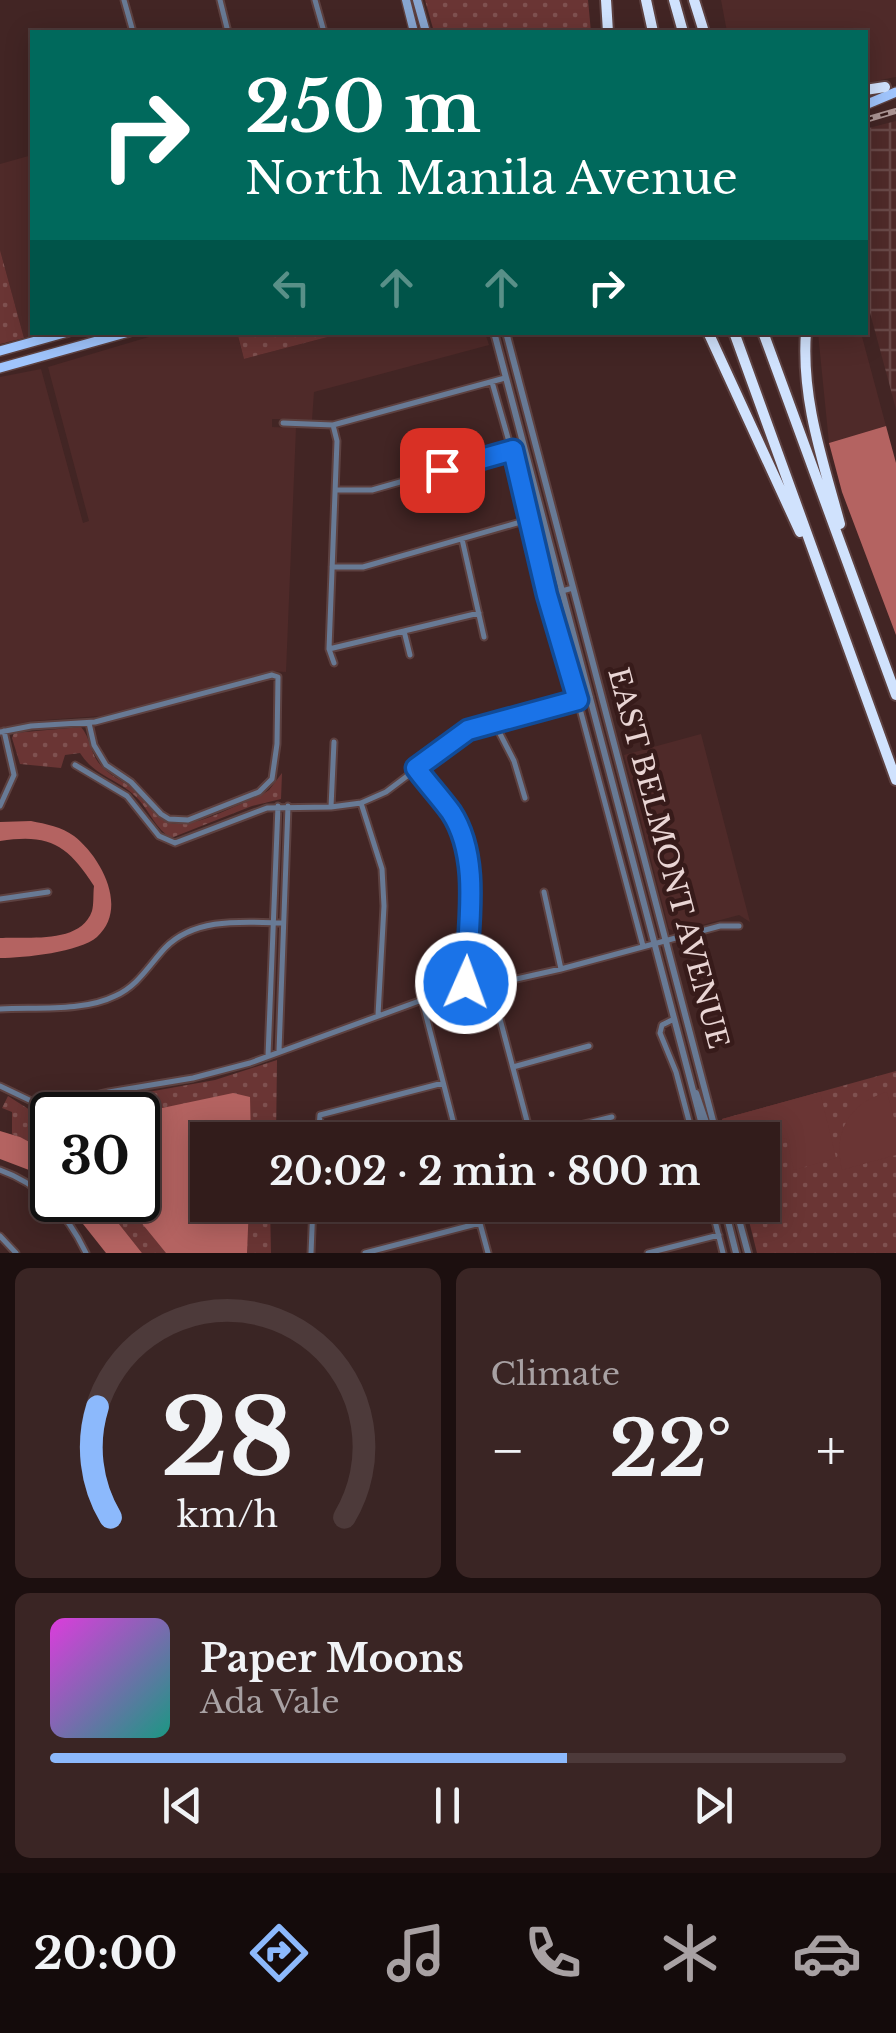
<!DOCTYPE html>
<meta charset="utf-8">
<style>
:root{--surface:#321c1b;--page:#3a2524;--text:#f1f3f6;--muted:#a8a1a3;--line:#4d3a3a;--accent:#8cb9fc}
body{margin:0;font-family:"Libre Baskerville",serif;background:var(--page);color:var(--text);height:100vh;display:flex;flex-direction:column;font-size:38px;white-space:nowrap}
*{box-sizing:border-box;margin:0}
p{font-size:32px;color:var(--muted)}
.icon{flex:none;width:55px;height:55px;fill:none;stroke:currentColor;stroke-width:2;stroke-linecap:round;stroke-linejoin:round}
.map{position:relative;height:1253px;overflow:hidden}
.details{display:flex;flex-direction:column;gap:15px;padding:15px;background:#1c0f0f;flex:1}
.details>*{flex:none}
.banner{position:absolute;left:30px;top:30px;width:838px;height:305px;border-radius:0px;box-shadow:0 5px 25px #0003,0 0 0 2px var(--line);background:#00695c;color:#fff;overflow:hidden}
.speed{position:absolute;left:30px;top:1092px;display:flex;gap:20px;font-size:50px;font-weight:700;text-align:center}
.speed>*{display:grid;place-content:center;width:130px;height:130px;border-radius:50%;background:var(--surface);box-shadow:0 5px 25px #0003,0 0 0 2px var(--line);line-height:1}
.speed .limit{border:5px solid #111;border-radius:15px;background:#fff;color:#111}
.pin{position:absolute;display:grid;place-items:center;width:85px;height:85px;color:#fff;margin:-42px;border-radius:20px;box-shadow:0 5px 15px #0006}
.me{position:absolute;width:110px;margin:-55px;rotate:2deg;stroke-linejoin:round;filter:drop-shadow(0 0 8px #0008)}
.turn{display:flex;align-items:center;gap:35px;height:210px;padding:0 50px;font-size:45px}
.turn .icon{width:130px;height:130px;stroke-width:2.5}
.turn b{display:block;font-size:70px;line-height:85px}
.lanes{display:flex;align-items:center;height:95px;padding:0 50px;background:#0003;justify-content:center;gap:50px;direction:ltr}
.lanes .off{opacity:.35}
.big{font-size:75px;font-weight:800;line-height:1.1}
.details .tile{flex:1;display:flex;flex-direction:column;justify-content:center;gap:15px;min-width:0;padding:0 35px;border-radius:15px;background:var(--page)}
.details .dial{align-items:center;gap:0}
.dial svg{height:260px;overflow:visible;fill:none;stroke:var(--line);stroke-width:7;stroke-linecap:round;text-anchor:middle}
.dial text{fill:var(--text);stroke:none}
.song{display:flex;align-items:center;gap:30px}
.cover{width:120px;height:120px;border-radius:15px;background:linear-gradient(135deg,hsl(300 70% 55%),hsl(170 70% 35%))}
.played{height:10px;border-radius:5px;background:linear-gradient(90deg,var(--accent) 65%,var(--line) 65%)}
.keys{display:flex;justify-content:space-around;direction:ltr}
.heat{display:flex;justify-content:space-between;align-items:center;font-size:55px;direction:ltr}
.details .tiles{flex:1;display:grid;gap:15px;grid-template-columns:1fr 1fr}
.tile:last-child{grid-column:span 2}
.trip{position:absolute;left:190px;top:1122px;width:590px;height:100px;border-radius:0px;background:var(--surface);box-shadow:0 5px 25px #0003,0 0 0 2px var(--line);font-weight:800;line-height:100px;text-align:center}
.tabs{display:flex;height:160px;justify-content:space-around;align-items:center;background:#140b0b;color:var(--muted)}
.tabs .icon{width:70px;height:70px}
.tabs .on{color:var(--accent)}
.tabs b{font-size:45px;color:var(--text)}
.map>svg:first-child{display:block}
.built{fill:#4f2a29}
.industrial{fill:url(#industrial-grid)}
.grass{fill:url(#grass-dots)}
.garden{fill:#6a3534}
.water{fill:#b46361}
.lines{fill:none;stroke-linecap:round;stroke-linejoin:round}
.minor-casing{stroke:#5d4140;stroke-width:9}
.tertiary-casing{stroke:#5d4140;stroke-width:10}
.secondary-casing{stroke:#5d4140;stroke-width:11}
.primary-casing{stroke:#5d4140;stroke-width:12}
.motorway-casing{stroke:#5d4140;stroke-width:14}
.minor{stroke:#687a95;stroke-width:5}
.tertiary{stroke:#687a95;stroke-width:6}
.secondary{stroke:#87a5d0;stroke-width:8}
.primary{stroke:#a0c5fd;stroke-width:9}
.motorway{stroke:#d0e2fd;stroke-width:10}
.rail-casing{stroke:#ac9594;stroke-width:6}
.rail{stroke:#371b1a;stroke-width:2.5;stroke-dasharray:8;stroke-linecap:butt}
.route-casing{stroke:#114b97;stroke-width:25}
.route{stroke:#1a73e8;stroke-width:18}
.labels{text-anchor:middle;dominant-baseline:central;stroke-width:9;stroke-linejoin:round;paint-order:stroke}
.street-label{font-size:28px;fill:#e9d5d4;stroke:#371b1a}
</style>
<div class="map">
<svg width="896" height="1253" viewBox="0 0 896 1253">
<defs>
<pattern id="industrial-grid" width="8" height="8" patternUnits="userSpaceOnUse" patternTransform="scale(2.5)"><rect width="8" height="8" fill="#4f2a29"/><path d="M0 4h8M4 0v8" fill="none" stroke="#684847"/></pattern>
<pattern id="grass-dots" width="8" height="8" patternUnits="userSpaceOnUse" patternTransform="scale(2.5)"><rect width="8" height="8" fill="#6a3534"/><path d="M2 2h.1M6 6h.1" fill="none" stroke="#7f5150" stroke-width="1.8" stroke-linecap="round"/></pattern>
</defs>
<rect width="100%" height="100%" fill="#422524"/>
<path class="built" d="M721,0h175v77l-31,6v-51h-138z
M32,155v177l12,1 -20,5 -24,-88v-86z
M162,333h75l7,26 99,-26h142l4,12 -175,47 -2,28 -40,-1v8l24,1 -10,244 -15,-1 -171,45 -69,5 -31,7v-351l41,-8 42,154 6,-2 -41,-154z
M818,333h43l25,93 -57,17z
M701,734l49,188 -11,-7 -63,17 -7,-3 -45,-174z"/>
<path class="industrial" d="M896,121v288l-31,-115v-165z"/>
<path class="grass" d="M425,0h163l3,32h-157z
M0,250l24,88 -24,6z
M237,332h106v1l-99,26z
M81,727c9,10 9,24 17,35 9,13 26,19 38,29 9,9 16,22 27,29 23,15 72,-16 97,-24l9,-6 13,-17 -1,26 -29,7 -81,32c-15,-9 -21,-26 -32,-38 -20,-22 -43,-22 -59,-47l-15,2 -4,13 -41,-4 -8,-26 2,-5z
M277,1060l-1,80h-68v65h62l1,48h-129l-42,-53h38v-85h-86v39l-40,-20v-22l-10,-4 6,-12 22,14 18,4 39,-11 128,-23z
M896,1071v182h-139l-12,-48h17v-65h-33l-7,-21z"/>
<path class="garden" d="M820,1092l16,66 -42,12 -8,-32 -8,1 -4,-10 -9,-3 -24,7 -3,-9 -13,3 -3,-8z
M887,1092l9,34v29l-54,15c-9,-38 7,-67 45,-78z"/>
<path class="water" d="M886,426l10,37v172l-54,-143 -13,-49z
M31,821c15,3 31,6 43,15 27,21 55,72 23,101 -17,15 -73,21 -97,21v-20c27,-2 80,7 92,-27 2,-7 1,-17 2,-25 -26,-41 -45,-53 -94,-45v-19z
M233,1093l17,4 1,43h-43v65h41l-2,48h-81l-43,-53h15v-85h-9z
M0,1131l20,6 32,17v34l-23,-18 -29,-11z
M64,1200h36l42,53h-36z"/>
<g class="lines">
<defs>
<path id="minor" d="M124,0l9,32
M220,0l8,32
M315,0l9,32
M492,382l39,137 16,76
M283,423l50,2 172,-47
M333,425l4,16 -8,208 5,14
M336,490h36l140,-40
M462,539l22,98
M332,567h31l168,-48
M573,588l-26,7 15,46 81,305
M404,631l6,24
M329,649l150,-36
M495,724l19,37 11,37
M0,732l31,-6 64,-4 177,-47 6,2 -1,67 -5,35 -13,13 -71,28 -19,-1 -8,-5 -30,-32 -25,-17 -12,-20 -5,-22
M75,765l52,31 32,40 16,7 92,-35 64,-1 30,-4 25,-11 82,-62 122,-33
M416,768c51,64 54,77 51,159 0,20 -4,43 0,63
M361,803l21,66 2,37 -6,109
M0,806l14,-31 -10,-44
M331,807l3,-65
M544,892l17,77
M0,899l48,-7
M491,985l41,155
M422,1000l36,140
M0,1009c36,-2 83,3 115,-13 23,-10 34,-31 50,-48 30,-31 79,-26 118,-25
M674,1019l-12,6 -2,8 16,39 18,68
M279,1051l9,-245
M268,1056l10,-250
M513,1067l76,-21
M0,1086l44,21 65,-15 84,-14 57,-15 172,-63 139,-31 159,-43h19
M531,1137l81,-20
M318,1140l2,-25 123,-32
M0,1170c40,14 68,45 86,83
M475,1205l13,48
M549,1205h6
M711,1205l12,48
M0,1236l16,17
M311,1253l2,-48
M365,1253l115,-30
M648,1253l71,-18"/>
<path id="tertiary" d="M494,332l212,808
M506,332l212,808
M696,1093l16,47
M724,1205l12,48
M735,1205l13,48"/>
<path id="secondary" d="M406,0l8,32
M417,0l9,32"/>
<path id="primary" d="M865,105l31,-13
M0,351l68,-19
M0,368l129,-36"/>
<path id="motorway" d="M606,0l2,32
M646,0l7,32
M674,0l9,32
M694,0l10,32
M865,90l20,-3
M708,332l92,200
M734,332l162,448
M763,332l133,363
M806,332c-5,67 17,129 34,192"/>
</defs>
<use href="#minor" class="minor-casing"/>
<use href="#tertiary" class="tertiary-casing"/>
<use href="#secondary" class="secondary-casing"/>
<use href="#primary" class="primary-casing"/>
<use href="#motorway" class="motorway-casing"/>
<use href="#minor" class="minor"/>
<use href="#tertiary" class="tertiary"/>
<use href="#secondary" class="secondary"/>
<use href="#primary" class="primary"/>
<use href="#motorway" class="motorway"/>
<defs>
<path id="rail" d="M865,120l31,-9"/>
</defs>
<use href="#rail" class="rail-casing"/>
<use href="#rail" class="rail"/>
</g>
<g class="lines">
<defs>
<path id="route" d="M442,470l71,-20 34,145 31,105 -110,30 -52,38c11,15 24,29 35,44 31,47 16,118 15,171"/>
</defs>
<use href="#route" class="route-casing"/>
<use href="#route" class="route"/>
</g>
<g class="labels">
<g class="street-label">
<text transform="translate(668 858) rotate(75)">EAST BELMONT AVENUE</text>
</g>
</g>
</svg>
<div class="speed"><div class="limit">30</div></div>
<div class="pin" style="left:442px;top:470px;background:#d93025"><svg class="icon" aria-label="arrive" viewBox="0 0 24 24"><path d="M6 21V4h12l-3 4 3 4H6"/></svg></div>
<svg class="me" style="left:466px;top:983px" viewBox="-20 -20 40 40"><circle r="17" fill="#1a73e8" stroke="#fff" stroke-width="3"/><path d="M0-11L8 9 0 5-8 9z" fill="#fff"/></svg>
<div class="trip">20:02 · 2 min · 800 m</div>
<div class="banner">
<div class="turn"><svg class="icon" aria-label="right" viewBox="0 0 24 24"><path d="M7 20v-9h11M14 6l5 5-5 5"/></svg><div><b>250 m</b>North Manila Avenue</div></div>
<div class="lanes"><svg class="icon off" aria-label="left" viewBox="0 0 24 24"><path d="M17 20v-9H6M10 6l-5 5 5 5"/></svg><svg class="icon off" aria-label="ahead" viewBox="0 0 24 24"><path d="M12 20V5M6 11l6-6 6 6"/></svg><svg class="icon off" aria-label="ahead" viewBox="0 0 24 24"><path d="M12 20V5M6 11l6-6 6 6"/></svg><svg class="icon" aria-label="right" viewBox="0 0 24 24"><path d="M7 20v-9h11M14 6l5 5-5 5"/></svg></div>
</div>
</div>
<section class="details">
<div class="tiles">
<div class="tile dial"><svg viewBox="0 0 100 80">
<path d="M14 69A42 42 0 1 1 86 69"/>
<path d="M14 69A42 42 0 0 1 10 35" stroke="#8cb9fc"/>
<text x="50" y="56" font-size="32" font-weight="700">28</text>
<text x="50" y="72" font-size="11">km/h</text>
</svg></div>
<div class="tile"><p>Climate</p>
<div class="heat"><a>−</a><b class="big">22°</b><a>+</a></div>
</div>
<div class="tile">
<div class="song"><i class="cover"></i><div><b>Paper Moons</b><p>Ada Vale</p></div></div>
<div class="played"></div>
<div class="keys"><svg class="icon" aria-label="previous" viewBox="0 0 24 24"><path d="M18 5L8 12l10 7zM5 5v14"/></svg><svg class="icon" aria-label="pause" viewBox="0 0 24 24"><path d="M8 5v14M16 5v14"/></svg><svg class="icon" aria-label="next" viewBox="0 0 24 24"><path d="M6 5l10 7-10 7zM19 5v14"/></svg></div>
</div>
</div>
</section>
<nav class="tabs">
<b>20:00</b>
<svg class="icon on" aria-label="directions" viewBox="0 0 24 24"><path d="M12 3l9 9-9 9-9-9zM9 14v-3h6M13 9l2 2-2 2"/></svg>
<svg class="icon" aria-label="music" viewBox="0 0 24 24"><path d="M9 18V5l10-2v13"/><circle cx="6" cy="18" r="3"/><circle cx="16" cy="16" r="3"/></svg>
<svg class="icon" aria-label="phone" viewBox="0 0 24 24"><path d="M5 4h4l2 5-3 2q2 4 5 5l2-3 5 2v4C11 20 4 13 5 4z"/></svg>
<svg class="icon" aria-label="climate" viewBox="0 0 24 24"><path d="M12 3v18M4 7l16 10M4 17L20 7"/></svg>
<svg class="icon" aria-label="car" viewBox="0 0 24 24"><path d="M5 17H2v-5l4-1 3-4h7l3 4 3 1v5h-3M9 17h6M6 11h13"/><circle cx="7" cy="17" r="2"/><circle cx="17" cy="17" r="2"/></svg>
</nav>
